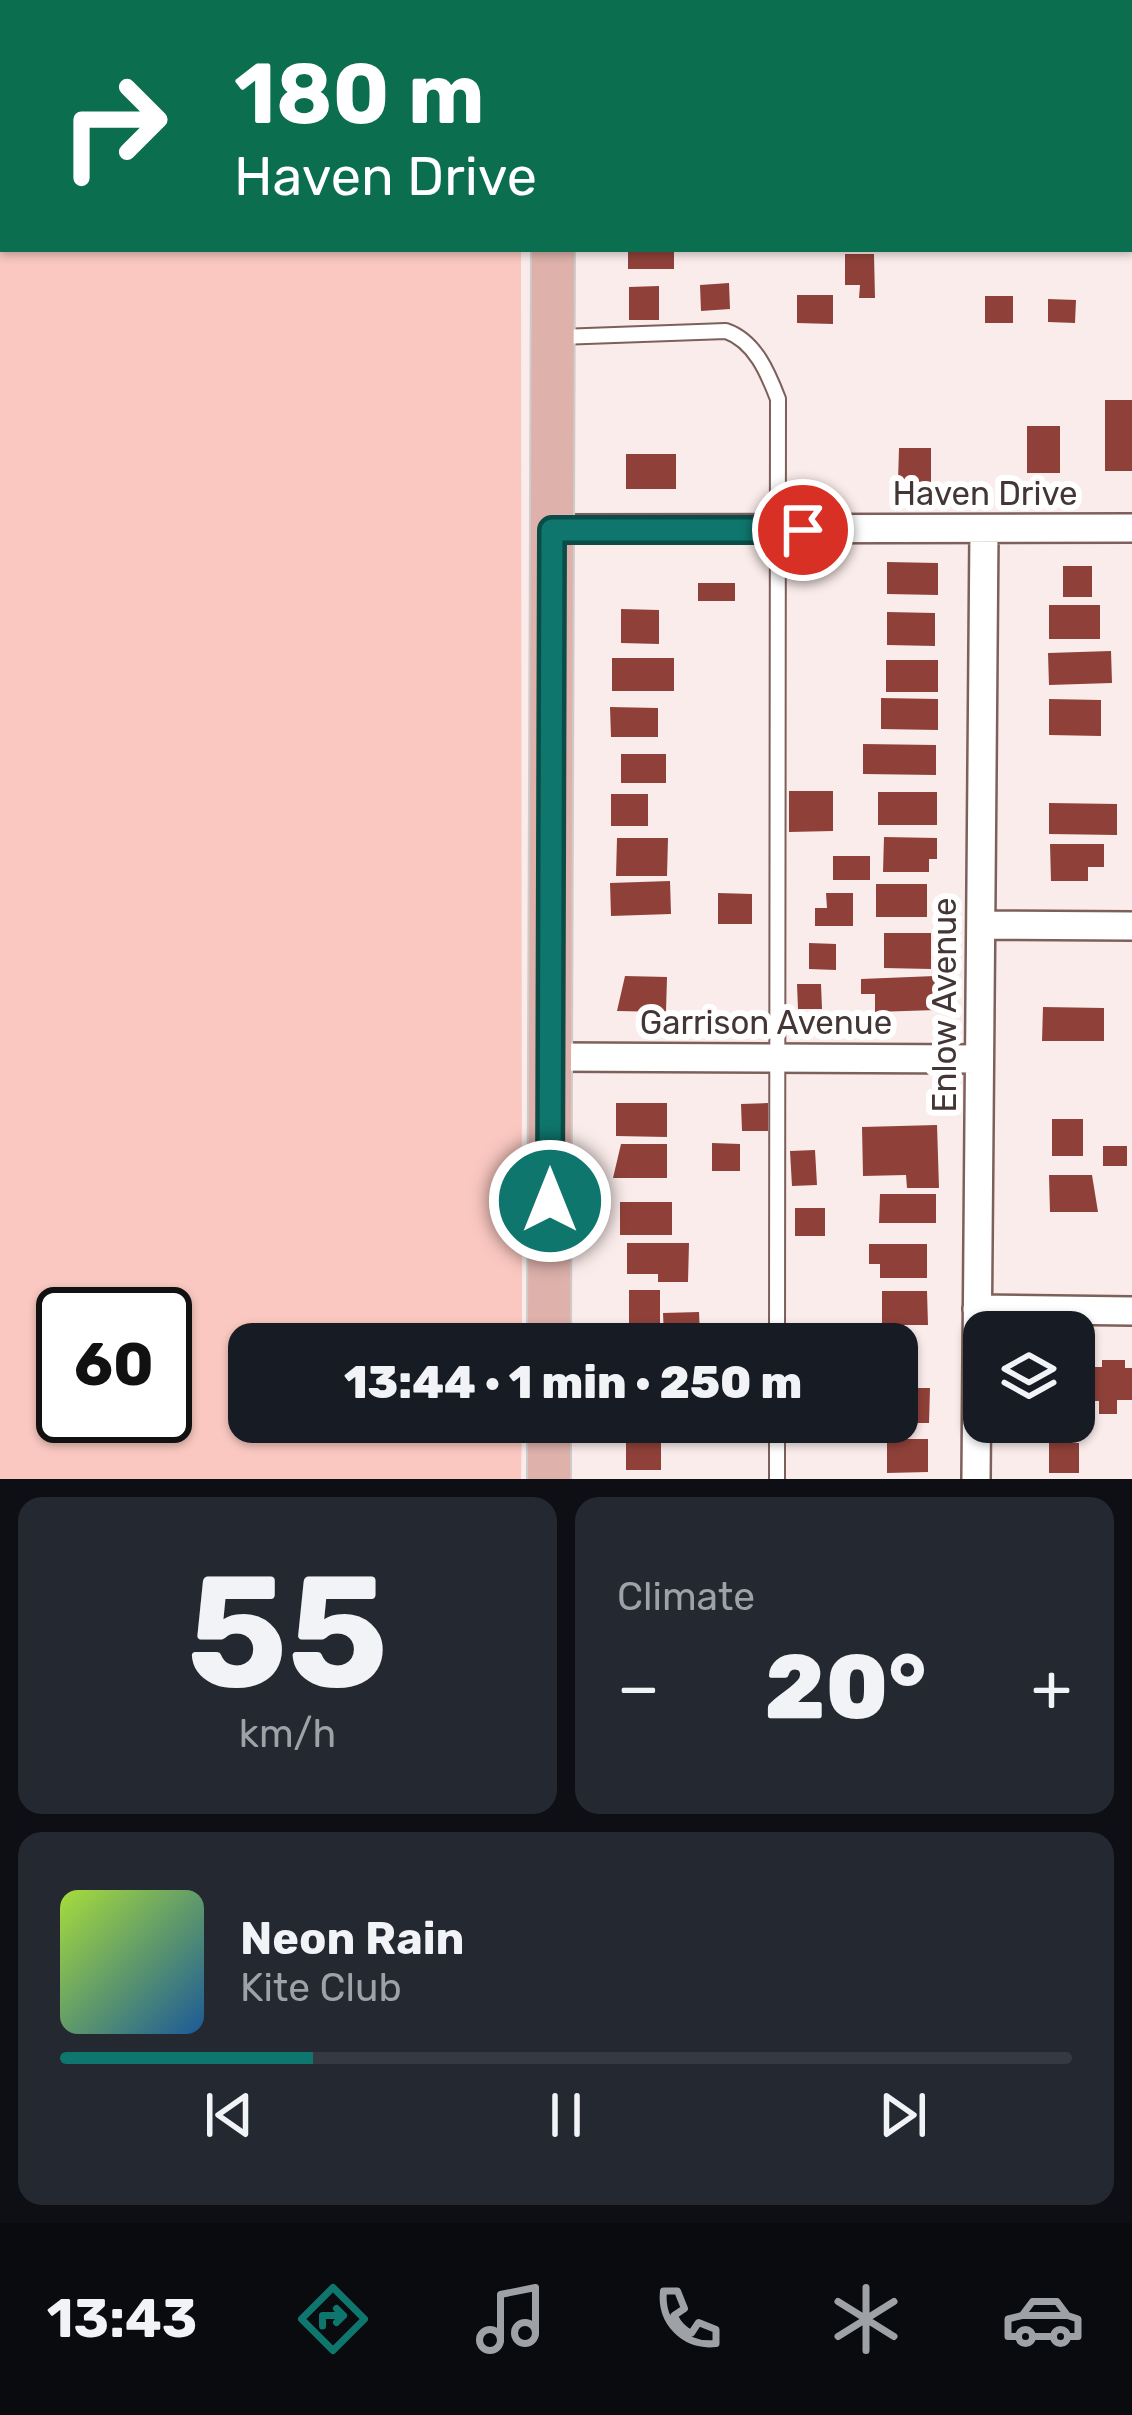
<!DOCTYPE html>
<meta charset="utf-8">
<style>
:root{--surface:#171b24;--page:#242831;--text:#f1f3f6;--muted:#9ea1a6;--line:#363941;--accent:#0f766e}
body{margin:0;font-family:Rubik,sans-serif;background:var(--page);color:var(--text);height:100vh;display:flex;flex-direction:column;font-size:45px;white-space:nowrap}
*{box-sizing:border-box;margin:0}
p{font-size:39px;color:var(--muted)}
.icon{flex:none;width:66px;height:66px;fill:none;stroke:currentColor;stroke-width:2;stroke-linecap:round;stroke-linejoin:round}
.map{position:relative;height:1479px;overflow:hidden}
.panel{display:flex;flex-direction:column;gap:18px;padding:18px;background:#0d0f14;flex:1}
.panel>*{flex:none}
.banner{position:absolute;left:0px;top:0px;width:1134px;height:252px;box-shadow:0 3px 9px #0004;background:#0b6e4f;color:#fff;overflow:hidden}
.tools{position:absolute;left:963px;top:1311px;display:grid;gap:24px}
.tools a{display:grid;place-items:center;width:132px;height:132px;border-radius:24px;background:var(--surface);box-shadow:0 3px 9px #0004;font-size:60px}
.speed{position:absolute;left:36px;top:1287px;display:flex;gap:24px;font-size:60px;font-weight:700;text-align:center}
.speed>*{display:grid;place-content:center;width:156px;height:156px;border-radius:50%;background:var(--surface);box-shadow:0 3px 9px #0004;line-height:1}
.speed .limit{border:6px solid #111;border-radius:18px;background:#fff;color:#111}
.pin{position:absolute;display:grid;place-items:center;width:102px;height:102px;color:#fff;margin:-51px;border:6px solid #fff;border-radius:50%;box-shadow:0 3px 12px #0007}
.me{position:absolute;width:132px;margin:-66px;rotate:0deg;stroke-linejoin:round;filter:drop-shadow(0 0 9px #0008)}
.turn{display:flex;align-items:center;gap:42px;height:252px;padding:0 36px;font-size:54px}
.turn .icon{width:156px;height:156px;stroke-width:2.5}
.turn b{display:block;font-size:84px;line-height:102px}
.big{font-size:90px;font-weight:800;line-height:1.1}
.panel .widget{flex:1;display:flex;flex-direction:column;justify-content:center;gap:18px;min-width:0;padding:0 42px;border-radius:24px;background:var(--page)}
.panel .dial{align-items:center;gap:0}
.dial b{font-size:156px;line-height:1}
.song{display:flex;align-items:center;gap:36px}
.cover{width:144px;height:144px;border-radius:18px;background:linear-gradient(135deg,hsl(80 70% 55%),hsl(210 70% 35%))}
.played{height:12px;border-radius:6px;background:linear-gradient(90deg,var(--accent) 25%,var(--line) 25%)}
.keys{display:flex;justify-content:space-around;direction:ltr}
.heat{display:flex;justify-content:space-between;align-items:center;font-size:66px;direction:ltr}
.panel .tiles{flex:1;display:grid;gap:18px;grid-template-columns:1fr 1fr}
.widget:last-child{grid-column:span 2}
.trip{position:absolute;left:228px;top:1323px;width:690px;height:120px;border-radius:24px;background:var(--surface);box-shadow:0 3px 9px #0004;font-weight:800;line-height:120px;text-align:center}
.menu{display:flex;height:192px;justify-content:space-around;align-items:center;background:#090b0e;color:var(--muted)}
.menu .icon{width:84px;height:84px}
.menu .current{color:var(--accent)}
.menu b{font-size:54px;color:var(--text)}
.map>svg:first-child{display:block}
.green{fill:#fac8c0;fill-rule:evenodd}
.building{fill:#8f4139}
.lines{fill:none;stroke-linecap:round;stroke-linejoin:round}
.lane-casing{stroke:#7d605b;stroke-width:18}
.street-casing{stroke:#7d605b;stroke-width:32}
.primary-casing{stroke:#cecbca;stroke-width:46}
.lane{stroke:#fff;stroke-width:14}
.street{stroke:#fff;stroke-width:27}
.primary{stroke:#deb1ab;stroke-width:42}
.route-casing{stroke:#0a4d48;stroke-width:30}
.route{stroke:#0f766e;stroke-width:21}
.labels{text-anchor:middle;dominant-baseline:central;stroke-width:12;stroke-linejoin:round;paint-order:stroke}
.street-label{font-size:33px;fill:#433634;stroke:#fff}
</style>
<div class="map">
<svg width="1132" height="1479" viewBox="0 0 1132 1479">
<rect width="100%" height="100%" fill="#faecea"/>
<path class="green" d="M0,0h519l-516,3v246h518l1,1095h-273v78h273l-1,57h-521zM63,1314h102v102h-102z"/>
<path class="building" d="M628,249h46v20h-46z
M845,254h29l1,44h-16l1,-13h-15z
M729,283l1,26 -29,2 -1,-26z
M659,286v34h-30v-33z
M797,295h36v29l-36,-1z
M985,296h28v27h-28z
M1048,299l28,1 -1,23 -27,-1z
M1105,400h27v71h-27z
M1027,426h33v47h-33z
M899,448h32v34h-33z
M626,454h50v35h-50z
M887,562l51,1v32l-51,-1z
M1063,566h29v31h-29z
M698,583h37v18h-37z
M1049,605h51v34h-51z
M621,609l38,1v34l-38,-1z
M887,612l48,1v33l-48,-1z
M1111,651l1,32 -63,2 -1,-32z
M612,658h62v33h-62z
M886,660h52v32h-52z
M881,698l57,1v31l-57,-1z
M1049,699l52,1v36l-52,-1z
M610,707l48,1v29h-47z
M863,744l73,1v30l-73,-1z
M621,754h45v29h-45z
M789,791h44v40l-44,1z
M878,792h59v33h-59z
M611,794h37v32h-37z
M1049,803l68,1v31l-68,-1z
M884,837l53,1v21h-8v13h-46z
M617,838h51l-1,38h-51z
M1050,844h54v23h-16v14h-37z
M833,856h37v24h-37z
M670,881l1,33 -60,2 -1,-33z
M876,884h51v33h-51z
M718,893l34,1v30h-34z
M826,893h27v33h-38v-18h12z
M884,933h47v36l-47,-1z
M809,943l27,1v26l-27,-1z
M625,976l42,1 -1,35 -49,-1z
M935,976l1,34 -61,2v-18h-14v-15z
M797,984h24l1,25h-24z
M1043,1007l61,1v33h-62z
M616,1103h51v34l-51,-1z
M768,1103v28h-26l-1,-27z
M1052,1119h31v37h-31z
M937,1125l2,63h-32l-1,-13 -43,1 -1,-49z
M712,1143l28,1v27h-28z
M621,1144h46v34h-54z
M1103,1146h24v20h-24z
M815,1150l2,35 -25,1 -2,-35z
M1049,1175h43l6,37h-48z
M880,1194h56v29h-57z
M620,1202h52v33h-52z
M795,1208h30v28h-30z
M627,1243h62l-1,39h-30v-8h-31z
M869,1244h58v34h-47v-14h-11z
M629,1290h31v34h-31z
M882,1291h45l1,34h-46z
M699,1312l1,23 -36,1 -1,-23z
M1102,1360h23v8h7v32h-15v14h-18v-13h-11v-34h14z
M897,1388h33l-1,35h-32z
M626,1437h35v33h-35z
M887,1439h41v33l-41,1z
M1049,1443h30v30h-30z"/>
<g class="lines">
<defs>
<path id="lane" d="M559,337l167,-6c29,10 42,42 52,68l-1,945
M554,1428l223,-2
M777,1479v-57"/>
<path id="street" d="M1131,143h1
M552,529l580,-1
M981,925l151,1
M552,1057l427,2
M977,1309l155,2
M976,1479l8,-948"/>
<path id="primary" d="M552,3v-3
M549,1344l4,-1095
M549,1422v57"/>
</defs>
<use href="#lane" class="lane-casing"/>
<use href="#street" class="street-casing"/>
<use href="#primary" class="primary-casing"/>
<use href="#lane" class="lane"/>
<use href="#street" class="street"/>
<use href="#primary" class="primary"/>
</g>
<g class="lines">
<defs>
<path id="route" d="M550,1201l2,-671h251"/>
</defs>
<use href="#route" class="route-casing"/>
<use href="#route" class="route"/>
</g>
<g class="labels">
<g class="street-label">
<text x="985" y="493">Haven Drive</text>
<text transform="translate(944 1005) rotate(-90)">Enlow Avenue</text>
<text x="766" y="1022">Garrison Avenue</text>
</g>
</g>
</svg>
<div class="tools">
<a><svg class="icon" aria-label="layers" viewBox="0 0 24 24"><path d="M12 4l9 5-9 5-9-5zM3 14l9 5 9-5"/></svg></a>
</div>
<div class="speed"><div class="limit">60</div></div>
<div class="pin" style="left:803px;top:530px;background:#d93025"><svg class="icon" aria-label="arrive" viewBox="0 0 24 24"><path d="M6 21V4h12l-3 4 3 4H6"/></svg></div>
<svg class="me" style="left:550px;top:1201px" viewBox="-20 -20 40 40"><circle r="17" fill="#0f766e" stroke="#fff" stroke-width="3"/><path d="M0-11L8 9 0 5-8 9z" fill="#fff"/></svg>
<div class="trip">13:44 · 1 min · 250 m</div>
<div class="banner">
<div class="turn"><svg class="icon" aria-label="right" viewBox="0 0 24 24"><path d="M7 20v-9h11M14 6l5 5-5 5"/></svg><div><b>180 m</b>Haven Drive</div></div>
</div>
</div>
<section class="panel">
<div class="tiles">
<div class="widget dial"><b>55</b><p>km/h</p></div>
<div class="widget"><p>Climate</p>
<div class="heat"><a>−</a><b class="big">20°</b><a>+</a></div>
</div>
<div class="widget">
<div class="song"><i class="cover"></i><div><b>Neon Rain</b><p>Kite Club</p></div></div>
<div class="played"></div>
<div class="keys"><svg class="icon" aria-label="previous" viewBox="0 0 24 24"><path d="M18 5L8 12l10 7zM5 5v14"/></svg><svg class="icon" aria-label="pause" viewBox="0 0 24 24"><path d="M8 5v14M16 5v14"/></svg><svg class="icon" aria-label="next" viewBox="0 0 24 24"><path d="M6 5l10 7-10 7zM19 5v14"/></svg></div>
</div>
</div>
</section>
<nav class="menu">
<b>13:43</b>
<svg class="icon current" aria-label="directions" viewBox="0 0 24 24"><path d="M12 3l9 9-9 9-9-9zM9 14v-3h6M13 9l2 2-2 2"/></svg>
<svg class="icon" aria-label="music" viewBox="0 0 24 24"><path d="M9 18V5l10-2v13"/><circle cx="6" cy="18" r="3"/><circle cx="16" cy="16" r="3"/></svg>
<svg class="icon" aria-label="phone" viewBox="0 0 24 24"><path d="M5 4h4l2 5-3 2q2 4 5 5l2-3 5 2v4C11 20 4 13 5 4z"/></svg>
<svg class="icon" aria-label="climate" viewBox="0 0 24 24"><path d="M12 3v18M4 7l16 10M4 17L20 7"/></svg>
<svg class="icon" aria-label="car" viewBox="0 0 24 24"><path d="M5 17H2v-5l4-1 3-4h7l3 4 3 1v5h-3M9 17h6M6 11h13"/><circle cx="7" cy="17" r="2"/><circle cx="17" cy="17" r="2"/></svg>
</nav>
